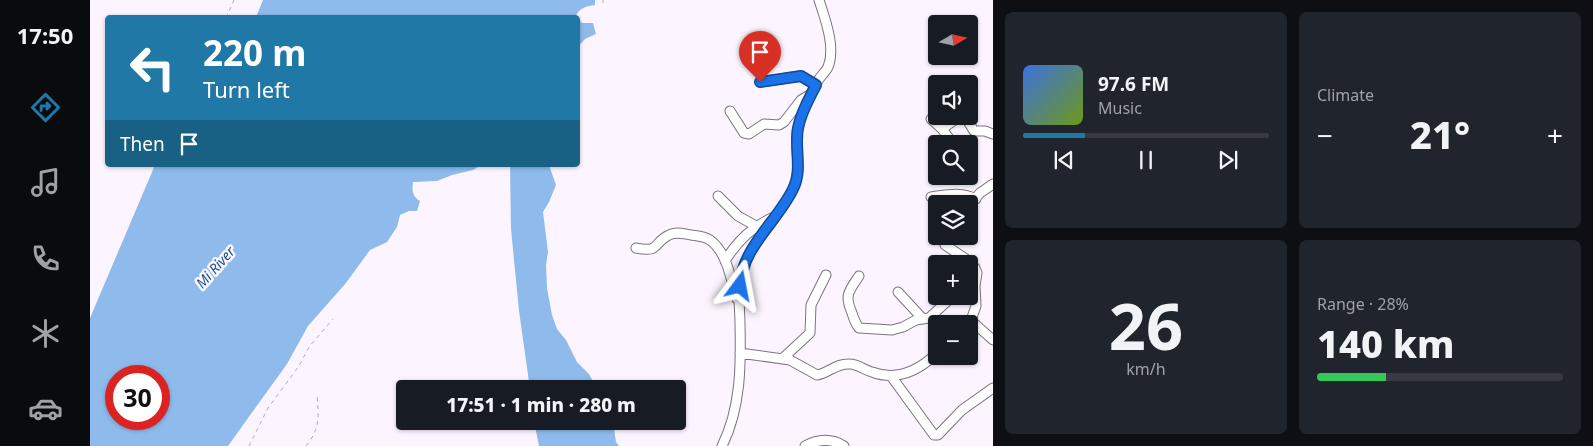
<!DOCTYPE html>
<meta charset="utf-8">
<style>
:root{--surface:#171b24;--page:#20242c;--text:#f1f3f6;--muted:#9ea1a6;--line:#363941;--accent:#2078a7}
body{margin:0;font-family:"Noto Sans",sans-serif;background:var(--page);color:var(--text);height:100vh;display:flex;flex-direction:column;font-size:19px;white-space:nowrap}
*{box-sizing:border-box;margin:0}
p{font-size:16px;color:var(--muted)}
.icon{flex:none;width:28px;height:28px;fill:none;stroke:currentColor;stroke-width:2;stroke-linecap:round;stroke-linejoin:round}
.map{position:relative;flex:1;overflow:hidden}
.sheet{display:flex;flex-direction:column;gap:12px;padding:12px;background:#0d0f14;width:600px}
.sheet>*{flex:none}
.banner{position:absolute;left:15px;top:15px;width:475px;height:152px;border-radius:5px;box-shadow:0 1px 4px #0004;background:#2078a7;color:#fff;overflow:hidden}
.needle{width:32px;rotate:81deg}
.tools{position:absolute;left:838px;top:15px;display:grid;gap:10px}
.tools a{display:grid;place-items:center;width:50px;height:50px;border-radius:5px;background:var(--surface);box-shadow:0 1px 4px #0004;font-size:25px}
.speed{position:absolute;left:15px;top:365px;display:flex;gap:10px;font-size:25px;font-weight:700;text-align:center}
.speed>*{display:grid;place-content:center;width:65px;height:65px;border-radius:50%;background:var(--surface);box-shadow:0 1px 4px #0004;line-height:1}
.speed .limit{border:8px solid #d22;background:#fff;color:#111}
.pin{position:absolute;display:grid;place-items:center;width:42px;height:42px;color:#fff;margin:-51px -21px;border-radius:50% 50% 50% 0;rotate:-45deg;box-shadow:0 0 5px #0007}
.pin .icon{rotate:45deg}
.me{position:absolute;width:55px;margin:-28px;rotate:13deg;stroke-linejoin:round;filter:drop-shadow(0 0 4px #0008)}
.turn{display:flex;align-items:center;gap:18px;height:105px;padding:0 15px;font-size:22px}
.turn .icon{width:65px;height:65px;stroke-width:2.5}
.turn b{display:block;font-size:35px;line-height:42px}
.then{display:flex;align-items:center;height:48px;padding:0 15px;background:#0003;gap:10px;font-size:19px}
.big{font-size:38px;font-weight:800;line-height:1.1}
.sheet .card{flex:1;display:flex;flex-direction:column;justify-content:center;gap:8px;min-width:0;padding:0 18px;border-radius:8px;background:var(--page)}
.sheet .dial{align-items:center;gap:0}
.dial b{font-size:65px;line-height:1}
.song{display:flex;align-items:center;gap:15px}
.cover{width:60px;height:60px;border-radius:8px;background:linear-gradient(135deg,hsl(220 70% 55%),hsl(80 70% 35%))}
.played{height:5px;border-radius:2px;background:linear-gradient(90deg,var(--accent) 25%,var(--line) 25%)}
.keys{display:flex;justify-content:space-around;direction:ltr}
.heat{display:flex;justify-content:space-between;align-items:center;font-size:28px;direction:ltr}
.charge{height:8px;border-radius:4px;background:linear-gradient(90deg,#34c759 28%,var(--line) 0)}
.sheet .tiles{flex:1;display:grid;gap:12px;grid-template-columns:repeat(2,1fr)}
.trip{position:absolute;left:306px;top:380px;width:290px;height:50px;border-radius:5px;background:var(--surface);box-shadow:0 1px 4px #0004;font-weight:800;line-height:50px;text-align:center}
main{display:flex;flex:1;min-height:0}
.tab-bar{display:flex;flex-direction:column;width:90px;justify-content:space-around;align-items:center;background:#090b0e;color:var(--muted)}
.tab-bar .icon{width:35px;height:35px}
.tab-bar .current{color:var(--accent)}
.tab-bar b{font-size:22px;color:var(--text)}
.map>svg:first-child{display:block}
.water{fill:#8ebbec;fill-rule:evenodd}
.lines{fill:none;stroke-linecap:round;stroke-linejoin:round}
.minor-casing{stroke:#7c7280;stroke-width:11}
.path{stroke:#b1abb3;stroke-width:1;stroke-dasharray:4 4;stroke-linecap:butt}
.minor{stroke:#fff;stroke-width:9}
.route-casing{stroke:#114b97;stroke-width:12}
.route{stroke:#1a73e8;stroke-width:9}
.labels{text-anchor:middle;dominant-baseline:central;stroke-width:5;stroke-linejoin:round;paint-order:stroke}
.water-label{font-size:14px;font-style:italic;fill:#15548f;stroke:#fcf5ff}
</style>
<main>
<nav class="tab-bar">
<b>17:50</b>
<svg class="icon current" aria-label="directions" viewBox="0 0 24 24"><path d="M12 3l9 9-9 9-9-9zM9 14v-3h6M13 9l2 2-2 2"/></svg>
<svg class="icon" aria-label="music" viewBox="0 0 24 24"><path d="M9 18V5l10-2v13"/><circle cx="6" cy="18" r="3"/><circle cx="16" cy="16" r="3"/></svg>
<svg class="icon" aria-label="phone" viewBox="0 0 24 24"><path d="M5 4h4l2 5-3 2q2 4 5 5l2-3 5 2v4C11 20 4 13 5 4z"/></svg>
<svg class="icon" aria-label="climate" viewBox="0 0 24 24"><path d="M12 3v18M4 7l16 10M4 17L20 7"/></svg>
<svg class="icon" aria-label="car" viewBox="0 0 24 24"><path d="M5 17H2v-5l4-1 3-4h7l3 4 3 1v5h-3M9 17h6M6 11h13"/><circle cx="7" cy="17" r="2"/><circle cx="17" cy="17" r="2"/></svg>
</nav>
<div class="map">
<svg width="903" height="446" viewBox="0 0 903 446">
<rect width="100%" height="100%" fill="#fcf5ff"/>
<path class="water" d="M173,0h332v5c-8,1 -16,3 -19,11l1,2 -321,-1z
M488,18l4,5h11l3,11 -11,5 -7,8z
M65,165h326l-8,5 -21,5 -15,6 -24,1c-1,8 -1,14 7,19l-3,10h-8l-9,4 -3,12 -10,15 -17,8 -24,33 -38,43 -21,38 -59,82h-138v-128zM26,376h43v43h-43z
M420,165h39l7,20 -7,17 -6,10 5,40 -2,13 1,23 5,27 5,14 9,11 11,22 12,12 8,15h-67l-11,-78 -8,-82z
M444,421h79l3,21 3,4h-80z"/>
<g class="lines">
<defs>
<path id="minor" d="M671,82l40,-6 15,9
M640,111l14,22 5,1 15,-10 15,1 5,-3 17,-22 10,-6
M841,119l11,10 9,12
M852,129l15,-11 6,-2 3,2 8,13h11l8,3
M628,196l20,20 18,10
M841,197c15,-2 30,-6 45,2
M879,206l11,-13 13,-9
M854,236l1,9 21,14 9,9 2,5 -2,13 1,20 -6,17
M546,248c25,5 16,-5 33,-13 7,-4 15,-1 22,0 7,1 13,1 19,5 17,12 21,40 27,59
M635,261c13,-21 28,-35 51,-45
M769,276c-10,15 -15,19 -7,37 2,6 3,10 7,15l33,2 11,-3 13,-7 13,-2 24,-22
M808,292l25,27
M879,324h6l18,16
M650,353l50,7 27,15c12,-2 19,-12 33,-11 8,0 14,6 22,8 24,9 46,-1 64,-18
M692,359l28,-26 1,-28 15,-30
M801,376l43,59h4l24,-25 31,-22
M632,446c19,-38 19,-81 18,-122 0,-16 -3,-34 1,-50 9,-33 39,-55 53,-87 8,-19 0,-39 4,-59 4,-18 12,-34 21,-49 3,-4 7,-8 9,-12 8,-20 -3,-48 -9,-67
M715,446c13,-7 26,-8 39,0"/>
</defs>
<use href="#minor" class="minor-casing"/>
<path class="path" d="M513,3v-3
M136,18l8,-18
M159,446l19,-38 31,-42 10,-19 24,-28
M216,446c14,-17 13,-30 11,-51"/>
<use href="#minor" class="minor"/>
</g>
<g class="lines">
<defs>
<path id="route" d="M650,286c2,-39 37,-64 53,-97 10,-20 1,-41 5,-61 3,-16 11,-29 18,-43l-15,-9 -41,6"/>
</defs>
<use href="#route" class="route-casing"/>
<use href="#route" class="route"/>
</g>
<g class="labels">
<g class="water-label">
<text transform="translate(125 267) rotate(-48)">Mi River</text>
</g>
</g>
</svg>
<div class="tools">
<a><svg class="needle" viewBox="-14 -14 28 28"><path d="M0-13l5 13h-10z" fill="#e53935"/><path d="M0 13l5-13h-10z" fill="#9ea1a6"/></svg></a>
<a><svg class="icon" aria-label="sound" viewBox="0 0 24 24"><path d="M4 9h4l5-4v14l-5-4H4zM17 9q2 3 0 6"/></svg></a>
<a><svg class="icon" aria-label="search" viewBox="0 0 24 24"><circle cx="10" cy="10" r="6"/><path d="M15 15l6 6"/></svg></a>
<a><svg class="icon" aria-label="layers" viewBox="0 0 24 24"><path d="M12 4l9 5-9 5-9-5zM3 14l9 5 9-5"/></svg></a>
<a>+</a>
<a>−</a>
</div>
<div class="speed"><div class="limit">30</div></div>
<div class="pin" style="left:670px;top:82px;background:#d93025"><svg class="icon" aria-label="arrive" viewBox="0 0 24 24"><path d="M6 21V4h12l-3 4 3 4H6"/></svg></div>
<svg class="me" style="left:650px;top:286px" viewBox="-20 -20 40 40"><path d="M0-17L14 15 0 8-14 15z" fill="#1a73e8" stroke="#fff" stroke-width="4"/></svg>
<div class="trip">17:51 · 1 min · 280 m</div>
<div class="banner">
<div class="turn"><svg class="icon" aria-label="left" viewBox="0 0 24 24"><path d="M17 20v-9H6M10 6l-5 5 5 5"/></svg><div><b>220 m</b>Turn left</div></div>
<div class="then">Then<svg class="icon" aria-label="arrive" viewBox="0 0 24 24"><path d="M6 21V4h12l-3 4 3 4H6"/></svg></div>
</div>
</div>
<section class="sheet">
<div class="tiles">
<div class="card">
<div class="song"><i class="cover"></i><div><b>97.6 FM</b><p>Music</p></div></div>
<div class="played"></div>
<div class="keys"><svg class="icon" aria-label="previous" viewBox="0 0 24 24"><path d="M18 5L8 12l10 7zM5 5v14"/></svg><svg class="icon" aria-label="pause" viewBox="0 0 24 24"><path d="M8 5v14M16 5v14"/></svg><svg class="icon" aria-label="next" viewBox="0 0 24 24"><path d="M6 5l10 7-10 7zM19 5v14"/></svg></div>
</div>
<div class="card"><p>Climate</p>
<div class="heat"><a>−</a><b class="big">21°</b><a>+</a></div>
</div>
<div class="card dial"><b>26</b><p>km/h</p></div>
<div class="card"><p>Range · 28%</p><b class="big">140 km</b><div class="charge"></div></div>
</div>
</section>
</main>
